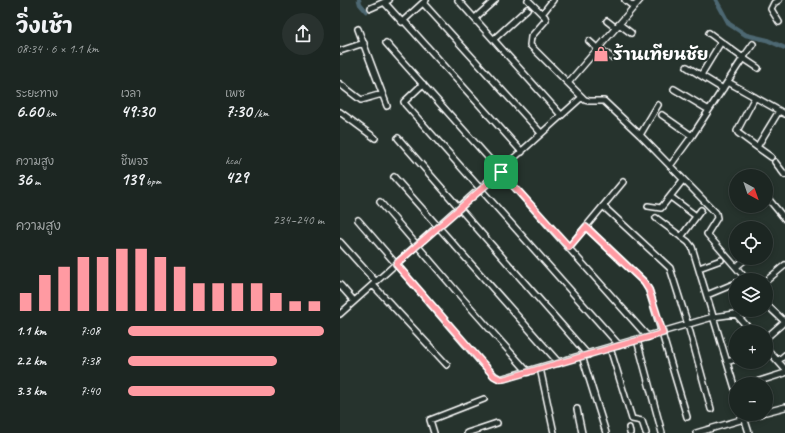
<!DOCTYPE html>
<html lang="th">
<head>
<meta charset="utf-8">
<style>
	body { margin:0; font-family:Caveat,"Playpen Sans Thai",sans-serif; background:#29322f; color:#f1f3f6; height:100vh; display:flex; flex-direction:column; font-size:15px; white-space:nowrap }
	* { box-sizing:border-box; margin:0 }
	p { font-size:13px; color:#a0a5a5 }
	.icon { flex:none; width:22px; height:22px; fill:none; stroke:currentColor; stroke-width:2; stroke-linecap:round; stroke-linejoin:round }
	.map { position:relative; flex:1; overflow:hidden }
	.sheet { display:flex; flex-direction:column; background:#1c2622; width:340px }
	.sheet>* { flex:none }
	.needle { width:26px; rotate:140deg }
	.buttons { position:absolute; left:389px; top:169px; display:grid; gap:8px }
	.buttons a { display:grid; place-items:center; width:44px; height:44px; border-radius:50%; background:#1c2622; box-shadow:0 2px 6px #0003,0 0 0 1px #3a4340; font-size:20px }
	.pin { position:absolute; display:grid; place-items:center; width:34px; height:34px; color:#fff; margin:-17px; border-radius:8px; box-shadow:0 2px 6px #0006 }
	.round { display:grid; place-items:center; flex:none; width:42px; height:42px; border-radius:21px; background:#29322f }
	.overview { display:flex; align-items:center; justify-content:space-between; height:68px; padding:0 16px }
	h1 { font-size:22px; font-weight:700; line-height:30px }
	.stats { display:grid; grid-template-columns:repeat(3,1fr); gap:6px; height:68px; padding:4px 16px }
	.stats div { display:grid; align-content:center }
	.stats b { font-size:17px; font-weight:700 }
	.stats small { font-size:11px; font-weight:400 }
	.stats p { font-size:11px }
	.chart { height:112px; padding:8px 16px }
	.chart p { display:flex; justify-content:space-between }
	.chart svg { width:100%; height:72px; margin-top:4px; stroke:#ff9aa2; stroke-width:6 }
	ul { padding:0 16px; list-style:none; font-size:13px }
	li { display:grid; grid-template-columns:64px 48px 1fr; align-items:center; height:30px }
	li i { height:10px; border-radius:5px; background:#ff9aa2 }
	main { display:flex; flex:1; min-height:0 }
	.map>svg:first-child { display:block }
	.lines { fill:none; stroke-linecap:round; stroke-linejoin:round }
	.canal { stroke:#4d6772; stroke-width:4.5 }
	.minor-casing { stroke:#fff; stroke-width:8 }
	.minor { stroke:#26332d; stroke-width:5 }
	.route-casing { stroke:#fff; stroke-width:8 }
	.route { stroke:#ff9aa2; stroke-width:5 }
	.labels { text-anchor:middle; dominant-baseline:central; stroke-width:4; stroke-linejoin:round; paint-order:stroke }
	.poi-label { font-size:17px; font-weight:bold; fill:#fff; stroke:#26332d; text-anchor:start }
</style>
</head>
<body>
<main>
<section class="sheet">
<div class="overview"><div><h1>วิ่งเช้า</h1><p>08:34 · 6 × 1.1 km</p></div><a class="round"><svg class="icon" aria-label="share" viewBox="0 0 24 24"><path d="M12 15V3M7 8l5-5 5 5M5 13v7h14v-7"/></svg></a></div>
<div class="stats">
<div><p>ระยะทาง</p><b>6.60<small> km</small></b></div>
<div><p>เวลา</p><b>49:30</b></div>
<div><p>เพซ</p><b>7:30<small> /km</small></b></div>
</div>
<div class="stats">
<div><p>ความสูง</p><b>36<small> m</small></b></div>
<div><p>ชีพจร</p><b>139<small> bpm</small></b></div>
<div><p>kcal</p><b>429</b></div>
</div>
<div class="chart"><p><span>ความสูง</span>234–240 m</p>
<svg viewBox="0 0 160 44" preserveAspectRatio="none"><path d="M5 44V33M15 44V22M25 44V17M35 44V11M45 44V11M55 44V6M65 44V6M75 44V11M85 44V17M95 44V27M105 44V27M115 44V27M125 44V27M135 44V33M145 44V38M155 44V38"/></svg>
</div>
<ul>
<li><b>1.1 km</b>7:08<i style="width:100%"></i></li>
<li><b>2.2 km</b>7:38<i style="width:76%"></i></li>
<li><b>3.3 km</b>7:40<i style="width:75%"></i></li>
</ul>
</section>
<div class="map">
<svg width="445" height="433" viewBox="0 0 445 433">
	<rect width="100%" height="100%" fill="#26332d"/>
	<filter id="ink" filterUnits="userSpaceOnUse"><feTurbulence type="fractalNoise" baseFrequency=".025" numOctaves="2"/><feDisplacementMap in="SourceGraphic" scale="8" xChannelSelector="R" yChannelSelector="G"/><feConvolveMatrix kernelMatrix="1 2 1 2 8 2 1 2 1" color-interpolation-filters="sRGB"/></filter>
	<g filter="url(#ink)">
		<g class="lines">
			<!-- canal -->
			<path class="canal" d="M 19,0 L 20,4 L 26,11
				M 376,0 L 389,24 L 406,35 L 427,40 L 445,48"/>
			<defs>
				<path id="minor" d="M 118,0 L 221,115
					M 188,0 L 205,17 L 206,20 L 191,37 L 190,45 L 245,100 L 249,101 L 264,101 L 300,135 L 376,213 L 377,218 L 367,234 L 407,280
					M 285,0 L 294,7
					M 439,0 L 434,3 L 431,9 L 439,22
					M 44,2 L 62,22 L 86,0
					M 83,3 L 201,133
					M 31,8 L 49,0
					M 202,14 L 213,0
					M 135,18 L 155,0
					M 64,21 L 182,152
					M 267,21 L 276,28
					M 279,24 L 291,33
					M 18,29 L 47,106
					M 154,39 L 187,9
					M 249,41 L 258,49
					M 46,43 L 308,337
					M 413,44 L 403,58 L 418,68
					M 259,48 L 271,57
					M 0,51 L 24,43
					M 347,67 L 383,89
					M 361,75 L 381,42
					M 388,82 L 445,114
					M 228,83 L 300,0
					M 0,84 L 21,100 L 42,94
					M 83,84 L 64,102 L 65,104 L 279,345
					M 334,89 L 369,110
					M 415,97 L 397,131 L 398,133 L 417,147 L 439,111
					M 0,112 L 35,138
					M 322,115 L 352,136
					M 300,135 L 318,105
					M 58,138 L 248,355
					M 417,147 L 431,157
					M 435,162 L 445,175
					M 330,166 L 352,136 L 403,58 L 369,33
					M 54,177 L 219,363
					M 426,196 L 445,219
					M 332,198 L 356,216
					M 40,202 L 123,299 L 188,372
					M 263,206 L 330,268 L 348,325 L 371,409
					M 308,206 L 321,208 L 343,180
					M 316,218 L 348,242 L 352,247 L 396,392
					M 18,220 L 139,360 L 155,376 L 160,379 L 373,317 L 402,313 L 408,310
					M 246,227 L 304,282 L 309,290 L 347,417
					M 341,237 L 361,210
					M 0,242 L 36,282
					M 229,247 L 283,182
					M 396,267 L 407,258
					M 359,268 L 381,260
					M 426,281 L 445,265
					M 0,285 L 14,301
					M 33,285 L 107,365
					M 367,295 L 396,283
					M 426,304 L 445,322
					M 0,314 L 242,97
					M 396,314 L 412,332
					M 426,338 L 442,324
					M 297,340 L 322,433
					M 270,348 L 292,419 L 302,421 L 306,433
					M 426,348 L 445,369
					M 242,356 L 266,433
					M 438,361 L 445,355
					M 387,362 L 396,359
					M 200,368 L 214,433
					M 410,384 L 445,373
					M 237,409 L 242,433
					M 426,412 L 445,407
					M 403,414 L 409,433
					M 289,428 L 290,433
					M 94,433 L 90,420 L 144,399
					M 127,433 L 157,423
					M 356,433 L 421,414"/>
			</defs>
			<!-- minor casing -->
			<use href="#minor" class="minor-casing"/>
			<!-- minor -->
			<use href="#minor" class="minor"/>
		</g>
	</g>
	<g class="lines" filter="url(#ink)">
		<defs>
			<path id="route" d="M 161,172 L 229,247 L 246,227 L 304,282 L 309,290 L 323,333 L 164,379 L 160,379 L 154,376 L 56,264 Z"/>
		</defs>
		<!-- route casing -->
		<use href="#route" class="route-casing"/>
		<!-- route -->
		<use href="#route" class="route"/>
	</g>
	<!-- icons -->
	<defs>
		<symbol id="shop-bare" viewBox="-9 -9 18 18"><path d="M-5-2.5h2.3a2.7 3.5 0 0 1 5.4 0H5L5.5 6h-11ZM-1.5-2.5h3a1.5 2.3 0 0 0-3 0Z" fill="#ff9aa2" stroke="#26332d" stroke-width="2.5" paint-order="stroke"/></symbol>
	</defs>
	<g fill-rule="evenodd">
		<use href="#shop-bare" x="250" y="43" width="22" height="22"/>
	</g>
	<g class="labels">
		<!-- poi labels -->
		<g class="poi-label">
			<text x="273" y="54">ร้านเทียนชัย</text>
		</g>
	</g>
</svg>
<div class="buttons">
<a><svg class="needle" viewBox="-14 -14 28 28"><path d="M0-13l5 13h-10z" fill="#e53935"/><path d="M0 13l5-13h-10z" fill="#a0a5a5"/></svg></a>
<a><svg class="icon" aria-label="locate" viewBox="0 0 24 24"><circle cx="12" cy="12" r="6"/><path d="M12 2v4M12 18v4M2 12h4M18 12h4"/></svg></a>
<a><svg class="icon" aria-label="layers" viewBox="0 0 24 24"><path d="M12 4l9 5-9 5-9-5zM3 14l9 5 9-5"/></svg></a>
<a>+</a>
<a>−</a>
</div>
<div class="pin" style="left:161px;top:172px;background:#1e9e55"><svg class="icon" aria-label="arrive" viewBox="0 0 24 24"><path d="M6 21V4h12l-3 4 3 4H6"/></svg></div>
</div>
</main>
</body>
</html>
